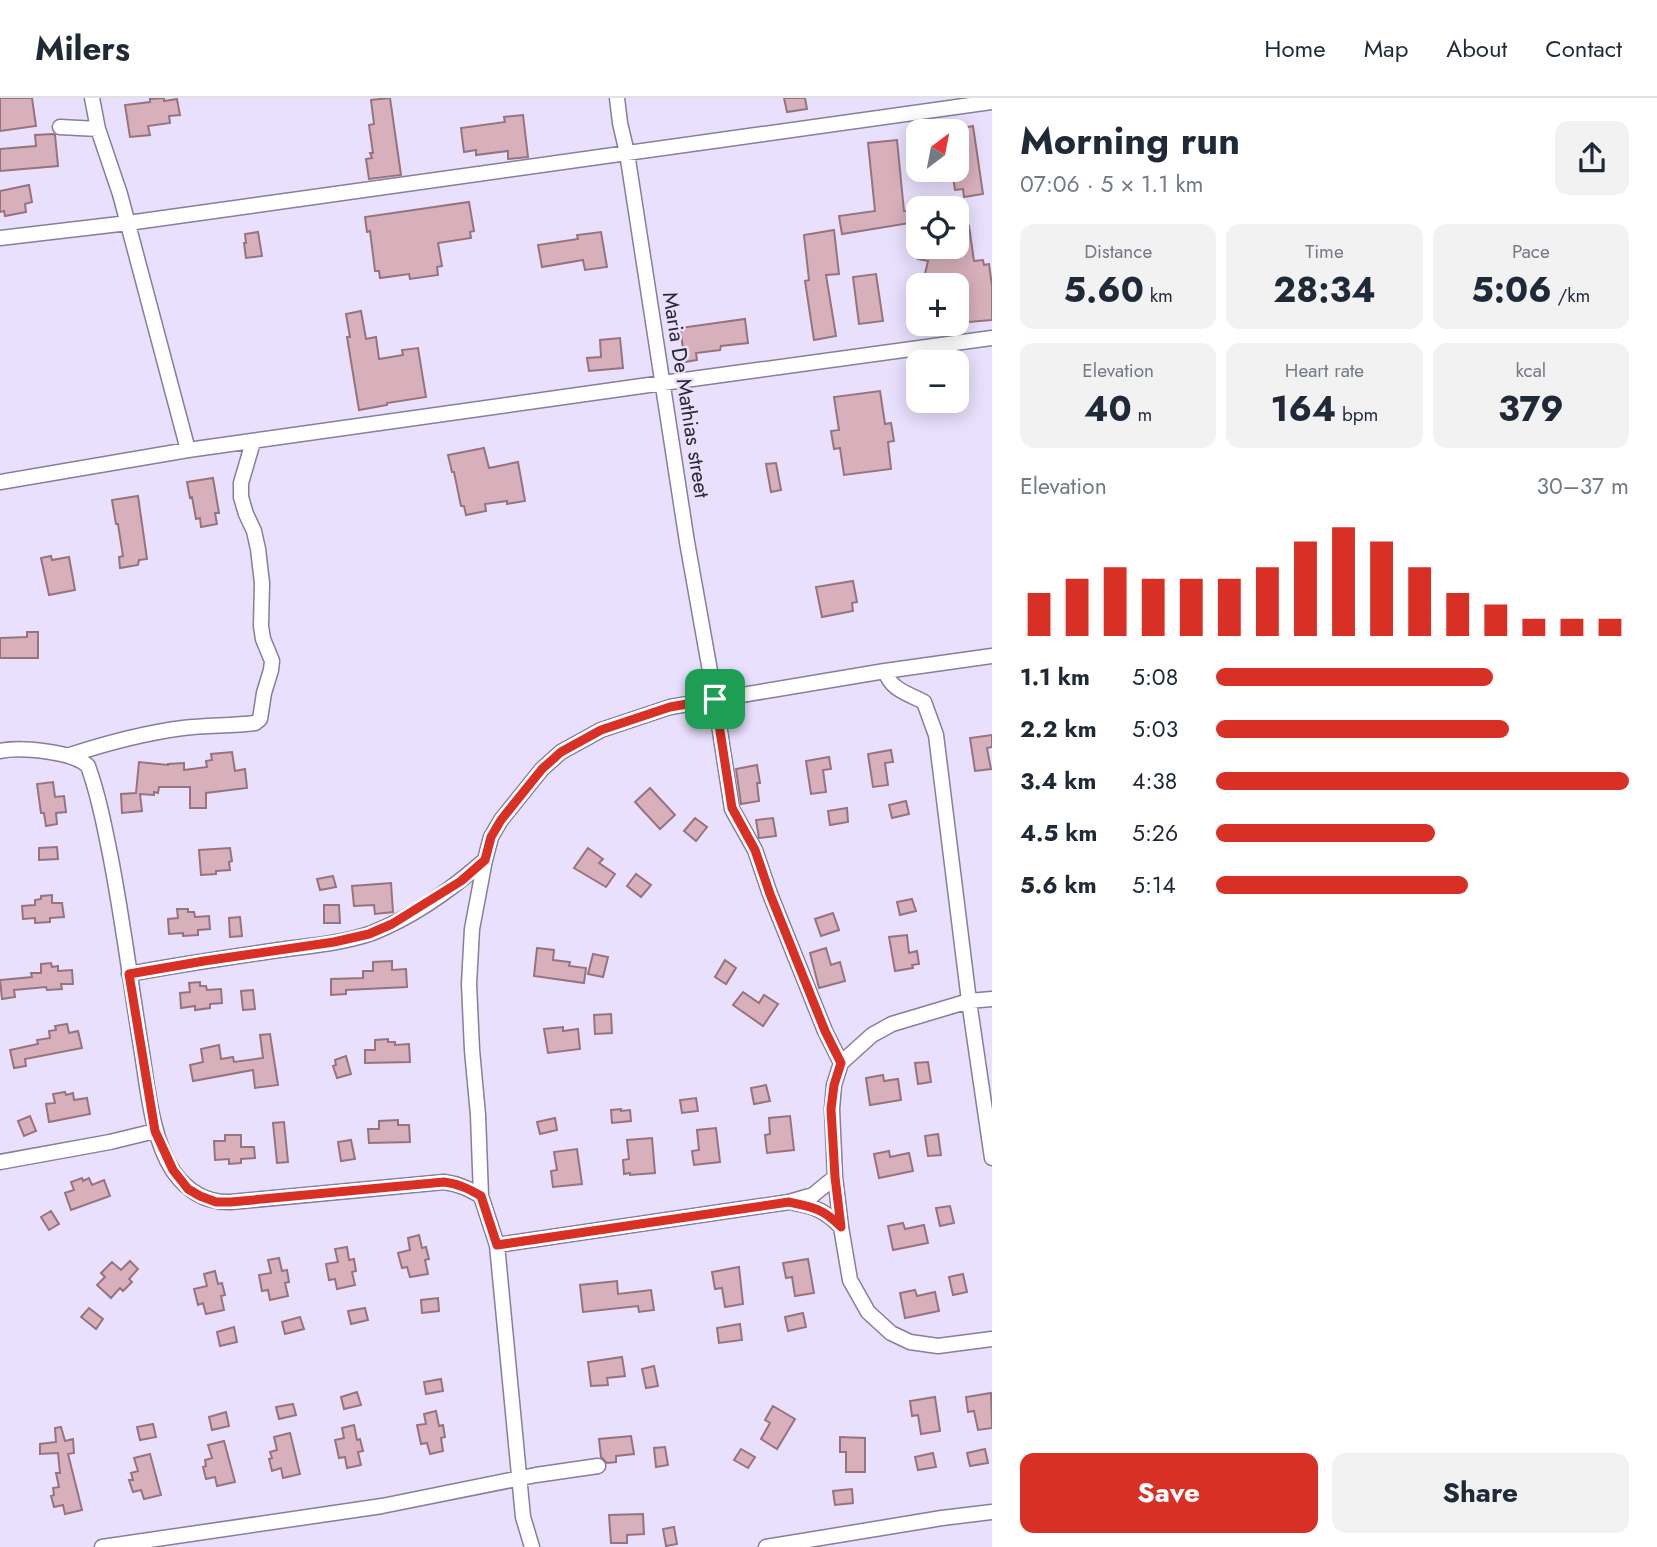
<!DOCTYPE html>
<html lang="en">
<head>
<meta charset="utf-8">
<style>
	body { margin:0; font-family:Jost,sans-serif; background:#f2f2f3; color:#1f2937; height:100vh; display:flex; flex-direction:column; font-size:26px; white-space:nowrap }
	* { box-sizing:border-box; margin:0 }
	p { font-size:23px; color:#747a83 }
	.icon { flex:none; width:38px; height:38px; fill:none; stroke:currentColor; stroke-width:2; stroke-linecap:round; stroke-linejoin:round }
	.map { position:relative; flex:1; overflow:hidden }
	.drawer { display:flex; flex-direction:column; background:#fff; width:665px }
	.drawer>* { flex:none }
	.needle { width:46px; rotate:32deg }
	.fabs { position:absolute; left:906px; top:21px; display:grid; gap:14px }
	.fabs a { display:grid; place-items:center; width:63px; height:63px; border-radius:14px; background:#fff; box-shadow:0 4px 18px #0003; font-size:35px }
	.pin { position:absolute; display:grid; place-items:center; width:60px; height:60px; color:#fff; margin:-30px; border-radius:14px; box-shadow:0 4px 10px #0006 }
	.round { display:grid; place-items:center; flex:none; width:74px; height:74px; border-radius:14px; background:#f2f2f3 }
	.head { display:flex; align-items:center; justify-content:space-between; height:119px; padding:0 28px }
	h1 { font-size:38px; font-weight:700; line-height:52px }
	.figures { display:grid; grid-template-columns:repeat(3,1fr); gap:10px; height:119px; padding:7px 28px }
	.figures div { display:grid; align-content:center; border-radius:14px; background:#f2f2f3; text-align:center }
	.figures b { font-size:35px; font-weight:700 }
	.figures small { font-size:19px; font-weight:400 }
	.figures p { font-size:19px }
	.chart { height:196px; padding:14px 28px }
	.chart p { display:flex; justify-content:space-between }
	.chart svg { width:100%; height:126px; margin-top:7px; stroke:#d93025; stroke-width:6 }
	.action { display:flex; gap:14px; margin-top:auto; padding:14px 28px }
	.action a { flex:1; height:80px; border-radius:14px; background:#d93025; color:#fff; font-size:28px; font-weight:700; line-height:80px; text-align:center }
	.action a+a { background:#f2f2f3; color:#1f2937 }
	ul { padding:0 28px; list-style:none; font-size:23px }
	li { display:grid; grid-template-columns:112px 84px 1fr; align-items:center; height:52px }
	li i { height:18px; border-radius:9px; background:#d93025 }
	header { display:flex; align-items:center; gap:42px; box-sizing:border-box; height:98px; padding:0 35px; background:#fff; border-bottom:2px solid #e0e1e3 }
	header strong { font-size:33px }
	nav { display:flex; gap:38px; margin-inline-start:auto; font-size:24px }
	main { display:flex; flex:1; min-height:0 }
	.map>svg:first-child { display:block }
	.building { fill:#d7b0bb; stroke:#97737d; stroke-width:2 }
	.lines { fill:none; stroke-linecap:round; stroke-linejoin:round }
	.minor-casing { stroke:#877d9d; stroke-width:17 }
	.minor { stroke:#fff; stroke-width:14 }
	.route-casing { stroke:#fff; stroke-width:14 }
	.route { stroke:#d93025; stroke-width:9 }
	.labels { text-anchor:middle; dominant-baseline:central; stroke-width:5; stroke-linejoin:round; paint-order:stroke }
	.street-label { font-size:21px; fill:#2b2734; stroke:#e8e0fc }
</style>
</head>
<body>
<header>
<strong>Milers</strong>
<nav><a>Home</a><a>Map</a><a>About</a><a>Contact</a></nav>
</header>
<main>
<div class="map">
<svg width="992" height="1449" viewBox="0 0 992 1449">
	<rect width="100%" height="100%" fill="#e8e0fc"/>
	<!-- building -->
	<path class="building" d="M 0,0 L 32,0 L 36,28 L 0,33 Z
		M 164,0 L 164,3 L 177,1 L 180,17 L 169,18 L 170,25 L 148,28 L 150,37 L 130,39 L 125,7 L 150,4 L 150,1 Z
		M 390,0 L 401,77 L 369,81 L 366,61 L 372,60 L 370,55 L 373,55 L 369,27 L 374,26 L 371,2 Z
		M 784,0 L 805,0 L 807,11 L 787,14 Z
		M 523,17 L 528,59 L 508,61 L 508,53 L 476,57 L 476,52 L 464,54 L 461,30 L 505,24 L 504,19 Z
		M 973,28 L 983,96 L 964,99 L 963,91 L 955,92 L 952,72 L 957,72 L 957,31 Z
		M 53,36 L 55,37 L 58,68 L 0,73 L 0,51 L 36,48 L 35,37 Z
		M 897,42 L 904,113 L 916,112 L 916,124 L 842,136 L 839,118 L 875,113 L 868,45 Z
		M 29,87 L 32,104 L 25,106 L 26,114 L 5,118 L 4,113 L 0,114 L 0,93 Z
		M 469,104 L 474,133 L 470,134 L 471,140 L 438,145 L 442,168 L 437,169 L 438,177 L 410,181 L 409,176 L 380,180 L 379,173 L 375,173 L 370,133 L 367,134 L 365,119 Z
		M 969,128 L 974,163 L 983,162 L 984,167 L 989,166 L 992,188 L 992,222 L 957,225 L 957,187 L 927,187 L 928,181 L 924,180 L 928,163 L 918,161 L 921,149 L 957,149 L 957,130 Z
		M 834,132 L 839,176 L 826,177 L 836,238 L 814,242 L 805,183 L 809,182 L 804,137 Z
		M 258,134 L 262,158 L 246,160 L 244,145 L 246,145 L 245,136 Z
		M 601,134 L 607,169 L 585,172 L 583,162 L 542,169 L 538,147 L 578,141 L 577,137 Z
		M 876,176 L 883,223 L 859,226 L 853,179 Z
		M 361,213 L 366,241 L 376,239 L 379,261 L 403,257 L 402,252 L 418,250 L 426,299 L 387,305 L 387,307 L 359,312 L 347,239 L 350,239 L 346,216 Z
		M 745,221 L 748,245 L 721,248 L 720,252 L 696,255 L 697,262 L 685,264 L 680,230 Z
		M 620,240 L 623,270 L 589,273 L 587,260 L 601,259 L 600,242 Z
		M 880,293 L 885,326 L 891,325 L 894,343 L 888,344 L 891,371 L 844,377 L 840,350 L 834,351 L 831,333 L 839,332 L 834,299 Z
		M 484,350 L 489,370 L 518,364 L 525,403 L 507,406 L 507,403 L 485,406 L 486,413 L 466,417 L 464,408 L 461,408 L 454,374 L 452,374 L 448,357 Z
		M 776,365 L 781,392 L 771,394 L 766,366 Z
		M 213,380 L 219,415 L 215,415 L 217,426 L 201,429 L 200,420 L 196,421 L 192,399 L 190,400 L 187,384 Z
		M 138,398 L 147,461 L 139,462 L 138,467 L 120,470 L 119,459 L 123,458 L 118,426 L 116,426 L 112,402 Z
		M 51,458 L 52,462 L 69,459 L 75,492 L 49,497 L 41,460 Z
		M 853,483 L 857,504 L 852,505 L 853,513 L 822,519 L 816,489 Z
		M 27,534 L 38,534 L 38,560 L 0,560 L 0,540 L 27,539 Z
		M 992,637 L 992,649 L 987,650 L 991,671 L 975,673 L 970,640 Z
		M 891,652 L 893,664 L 885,665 L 888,687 L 873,689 L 868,656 Z
		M 232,654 L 235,673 L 245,671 L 247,690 L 206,695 L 206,710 L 190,710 L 190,689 L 159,689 L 158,695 L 154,694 L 154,697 L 140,696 L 142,713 L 122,715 L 121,696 L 136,695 L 139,664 L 168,667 L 168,666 L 184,665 L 184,672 L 207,669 L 206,663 L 212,662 L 211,656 Z
		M 829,659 L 831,671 L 823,672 L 826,694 L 811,696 L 806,663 Z
		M 757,667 L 760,685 L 757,685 L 759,703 L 741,706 L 736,671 Z
		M 53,684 L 55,699 L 64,698 L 66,714 L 56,715 L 57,726 L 46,728 L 44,715 L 41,715 L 37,686 Z
		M 650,690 L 675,717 L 660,731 L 635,704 Z
		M 906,703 L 909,716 L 892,720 L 889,707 Z
		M 847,710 L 848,724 L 830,727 L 828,713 Z
		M 695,720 L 707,729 L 696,743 L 684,733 Z
		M 773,720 L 776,738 L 759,740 L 756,722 Z
		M 57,749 L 58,761 L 39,762 L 39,750 Z
		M 230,750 L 232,763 L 229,764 L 230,772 L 216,773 L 216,776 L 201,777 L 199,752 Z
		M 588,750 L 603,761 L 599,765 L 615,776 L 606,789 L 574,770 Z
		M 636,776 L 651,787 L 641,799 L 627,788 Z
		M 333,778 L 336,789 L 320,792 L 317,781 Z
		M 391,785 L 393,814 L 375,816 L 374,807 L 354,808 L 352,788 Z
		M 52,797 L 52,805 L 62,805 L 64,819 L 50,820 L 50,824 L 35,825 L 35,820 L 23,821 L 22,808 L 35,807 L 35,802 L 41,801 L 41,798 Z
		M 912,801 L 916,813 L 900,817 L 897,804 Z
		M 324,807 L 339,807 L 340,825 L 324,825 Z
		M 177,811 L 188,811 L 188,814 L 194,814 L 195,819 L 209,818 L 210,831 L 198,832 L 198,837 L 183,838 L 183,835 L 169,836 L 168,821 L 178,820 Z
		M 833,815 L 839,832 L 821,838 L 815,821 Z
		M 240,819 L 242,838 L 230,839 L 229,820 Z
		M 907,837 L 909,855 L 917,853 L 919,866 L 912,867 L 913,870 L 895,873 L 889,839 Z
		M 537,850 L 554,852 L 553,862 L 570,864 L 569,868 L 586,870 L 584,885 L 534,878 Z
		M 826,850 L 831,867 L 840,864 L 845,883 L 819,890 L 810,855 Z
		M 593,856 L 608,859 L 603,879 L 588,876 Z
		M 725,862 L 736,870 L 726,886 L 715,879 Z
		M 392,863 L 392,872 L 406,871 L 407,889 L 346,892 L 346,896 L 331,897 L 331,881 L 363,880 L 363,873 L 373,873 L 373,864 Z
		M 51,865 L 52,869 L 58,868 L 58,873 L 72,872 L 73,886 L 61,886 L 62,891 L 47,892 L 46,889 L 14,892 L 15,899 L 2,901 L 0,882 L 32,879 L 31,875 L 41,875 L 41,866 Z
		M 200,884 L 200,888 L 206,888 L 207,892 L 221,891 L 222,905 L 210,906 L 210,910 L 195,912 L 195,908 L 181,910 L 180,895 L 190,894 L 189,885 Z
		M 253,892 L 255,911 L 243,912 L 241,893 Z
		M 743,894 L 759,905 L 764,897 L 778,906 L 763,928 L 733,907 Z
		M 611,916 L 612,935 L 595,936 L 594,917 Z
		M 67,926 L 69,935 L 78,933 L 82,950 L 25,961 L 26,968 L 14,970 L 10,952 L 38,946 L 37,942 L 50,940 L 49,933 L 56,932 L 55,928 Z
		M 563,929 L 563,933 L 578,931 L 580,951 L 548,955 L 544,931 Z
		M 270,936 L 278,987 L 255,990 L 253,972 L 193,983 L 190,967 L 203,964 L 201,951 L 219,947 L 221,961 L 233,959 L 234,964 L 263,960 L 260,937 Z
		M 388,941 L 388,944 L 395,944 L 395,947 L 409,946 L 410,964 L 365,965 L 365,952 L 375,952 L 375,942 Z
		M 346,958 L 351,976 L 337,980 L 333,968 L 336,967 L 335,962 Z
		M 928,964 L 931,984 L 918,986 L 915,965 Z
		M 883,977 L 884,983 L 898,981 L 901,1002 L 870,1007 L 866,980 Z
		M 766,987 L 770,1003 L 754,1006 L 751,990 Z
		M 65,994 L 66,997 L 73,995 L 74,1002 L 87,1000 L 90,1016 L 49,1024 L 46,1006 L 55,1005 L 53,996 Z
		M 696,1000 L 698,1013 L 682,1015 L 680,1002 Z
		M 621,1011 L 621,1013 L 630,1012 L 631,1023 L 612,1025 L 611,1012 Z
		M 30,1018 L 36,1033 L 24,1038 L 18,1023 Z
		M 790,1018 L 794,1052 L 767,1055 L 765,1037 L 770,1036 L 769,1020 Z
		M 555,1020 L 557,1032 L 540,1036 L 537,1024 Z
		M 398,1022 L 398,1027 L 409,1027 L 410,1044 L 369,1045 L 368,1031 L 379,1031 L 379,1023 Z
		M 284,1024 L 288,1064 L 277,1065 L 273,1025 Z
		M 716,1030 L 720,1064 L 694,1067 L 692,1053 L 699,1052 L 697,1032 Z
		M 938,1036 L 941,1057 L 928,1058 L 925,1038 Z
		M 225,1037 L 241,1037 L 241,1049 L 254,1049 L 255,1060 L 241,1061 L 241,1065 L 229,1066 L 229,1061 L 215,1062 L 214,1043 L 225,1043 Z
		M 652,1040 L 655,1075 L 630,1077 L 630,1075 L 624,1076 L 623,1062 L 629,1061 L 627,1042 Z
		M 351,1042 L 355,1061 L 341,1063 L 338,1044 Z
		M 577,1051 L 582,1086 L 553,1089 L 551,1073 L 557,1072 L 554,1054 Z
		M 889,1053 L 890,1059 L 909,1055 L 913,1073 L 879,1080 L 874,1056 Z
		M 82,1080 L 83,1083 L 89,1080 L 92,1087 L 104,1082 L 110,1098 L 71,1112 L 65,1095 L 74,1092 L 71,1084 Z
		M 950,1108 L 954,1125 L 940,1128 L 936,1110 Z
		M 51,1113 L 59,1126 L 49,1132 L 41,1119 Z
		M 903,1125 L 905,1131 L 924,1127 L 928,1145 L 893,1152 L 888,1128 Z
		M 419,1137 L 422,1150 L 426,1149 L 429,1161 L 425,1162 L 428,1176 L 410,1179 L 407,1169 L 402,1170 L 398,1155 L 410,1152 L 408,1140 Z
		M 347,1149 L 349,1162 L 354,1161 L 356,1173 L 352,1174 L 355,1187 L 337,1191 L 335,1181 L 329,1182 L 326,1166 L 338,1164 L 335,1151 Z
		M 279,1160 L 282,1173 L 287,1172 L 289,1184 L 285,1185 L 288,1198 L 270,1202 L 268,1192 L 262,1193 L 259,1177 L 271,1175 L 268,1162 Z
		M 808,1161 L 814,1195 L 795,1198 L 792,1179 L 786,1180 L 783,1165 Z
		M 130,1163 L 138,1171 L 129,1181 L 132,1184 L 123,1193 L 120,1190 L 111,1200 L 97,1187 L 105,1179 L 101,1175 L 112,1164 L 121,1172 Z
		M 739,1169 L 743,1206 L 725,1209 L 722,1190 L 715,1191 L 712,1174 Z
		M 215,1173 L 218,1186 L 222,1185 L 225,1197 L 221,1198 L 224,1212 L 206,1216 L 203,1205 L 198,1207 L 194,1191 L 207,1188 L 204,1176 Z
		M 963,1176 L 967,1194 L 953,1197 L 949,1179 Z
		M 617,1183 L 618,1196 L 651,1192 L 654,1212 L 639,1214 L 638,1208 L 583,1214 L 580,1187 Z
		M 915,1192 L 917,1198 L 935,1194 L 939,1213 L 905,1220 L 900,1195 Z
		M 438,1200 L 439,1213 L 422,1215 L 421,1202 Z
		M 89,1210 L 103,1221 L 96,1231 L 81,1219 Z
		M 365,1210 L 368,1222 L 351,1226 L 348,1213 Z
		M 803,1215 L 806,1229 L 788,1233 L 785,1219 Z
		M 300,1219 L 304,1231 L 285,1236 L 282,1224 Z
		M 740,1226 L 742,1242 L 719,1245 L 717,1230 Z
		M 234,1229 L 237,1244 L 220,1248 L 217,1234 Z
		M 622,1259 L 625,1278 L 607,1280 L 608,1287 L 591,1288 L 588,1264 Z
		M 654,1268 L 658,1288 L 646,1290 L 642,1271 Z
		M 441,1281 L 443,1293 L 426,1296 L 424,1284 Z
		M 357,1294 L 361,1307 L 344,1311 L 341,1299 Z
		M 991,1295 L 992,1330 L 978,1332 L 974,1313 L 968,1314 L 966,1299 Z
		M 935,1299 L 940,1333 L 921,1336 L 918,1317 L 912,1318 L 910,1303 Z
		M 293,1306 L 296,1317 L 279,1321 L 276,1309 Z
		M 773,1308 L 795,1321 L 777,1351 L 761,1341 L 770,1325 L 765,1322 Z
		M 436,1313 L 439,1328 L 443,1327 L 445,1339 L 441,1340 L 443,1353 L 430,1356 L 427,1345 L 421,1346 L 417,1327 L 426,1326 L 424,1316 Z
		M 226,1314 L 229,1328 L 212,1332 L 209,1319 Z
		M 153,1326 L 156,1339 L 140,1342 L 137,1329 Z
		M 354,1327 L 357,1342 L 360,1341 L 363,1353 L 358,1354 L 361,1367 L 347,1370 L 345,1359 L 339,1360 L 335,1342 L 344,1340 L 342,1330 Z
		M 61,1329 L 65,1343 L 73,1341 L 74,1355 L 68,1356 L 82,1412 L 65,1416 L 63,1407 L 54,1409 L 51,1398 L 54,1397 L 53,1390 L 59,1389 L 56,1375 L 60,1375 L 58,1355 L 40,1356 L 40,1346 L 56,1344 L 55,1330 Z
		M 290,1335 L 300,1376 L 283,1380 L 281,1370 L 272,1373 L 269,1361 L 272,1360 L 270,1354 L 277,1352 L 274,1339 Z
		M 631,1338 L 634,1356 L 616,1358 L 616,1364 L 607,1365 L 601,1359 L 599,1341 Z
		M 840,1339 L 865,1340 L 865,1374 L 846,1374 L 846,1354 L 840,1354 Z
		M 224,1343 L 235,1384 L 217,1388 L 215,1379 L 206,1381 L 203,1369 L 206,1368 L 205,1362 L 212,1360 L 208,1347 Z
		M 665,1349 L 668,1367 L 656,1369 L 654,1350 Z
		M 741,1351 L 755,1359 L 748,1370 L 734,1362 Z
		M 985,1351 L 988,1365 L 970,1368 L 967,1355 Z
		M 933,1355 L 936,1369 L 918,1372 L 915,1359 Z
		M 150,1356 L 161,1397 L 144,1401 L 141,1392 L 133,1394 L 129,1382 L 133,1382 L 131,1375 L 138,1373 L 134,1360 Z
		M 852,1391 L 853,1405 L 835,1407 L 833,1393 Z
		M 643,1416 L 644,1436 L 627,1437 L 627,1445 L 611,1445 L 609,1417 Z
		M 674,1429 L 677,1446 L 666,1448 L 663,1431 Z"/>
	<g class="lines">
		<defs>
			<path id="minor" d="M 92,0 L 98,31 L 120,96 L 188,352
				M 617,0 L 620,25 L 627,55 L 687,444 L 715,601 L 732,711 L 755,752 L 770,796 L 825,933 L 841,965
				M 60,29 L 98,31
				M 0,140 L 128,125 L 992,4
				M 0,384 L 188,352 L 663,285 L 992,240
				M 885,573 C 891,592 907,595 924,604 L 936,637 L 969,903 L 992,1060
				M 0,653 C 20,649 73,653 88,668 C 98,696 104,726 110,756 C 123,822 131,889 142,955 C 148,993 152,1040 173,1073 C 187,1093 206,1105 231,1104 L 444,1084 C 459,1086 469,1091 481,1098
				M 70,657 C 107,645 144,635 183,630 C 207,627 231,628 255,625 L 260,621 L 264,595 L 271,572 L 272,563 L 263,541 L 261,528 L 262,485 L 258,451 L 254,433 L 246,416 L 241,399 L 241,385 L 253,344
				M 129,876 C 176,867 224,860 272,853 C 305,848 341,846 372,835 C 413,819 452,791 485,762
				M 992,901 L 969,903 L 892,926 L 872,937 L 841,965 L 834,987 L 832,1011 L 835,1079 L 841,1129 L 850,1182 L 868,1214 L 891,1235 L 910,1244 L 938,1248 L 992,1241
				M 0,1064 L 110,1044 L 155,1033
				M 794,1105 C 816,1109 825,1113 841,1129
				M 497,1147 L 789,1104 L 813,1097 L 835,1079
				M 102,1449 L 382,1408 L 536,1377 L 598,1368
				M 532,1449 L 523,1419 L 497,1147 L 481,1098 L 478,1017 L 472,952 L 469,886 L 472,831 L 485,762 L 491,739 L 501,722 L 542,671 L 561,654 L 601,632 L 670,609 L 885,573 L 992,558
				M 766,1449 L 942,1420 L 992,1414"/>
		</defs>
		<!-- minor casing -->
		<use href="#minor" class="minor-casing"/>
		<!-- minor -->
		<use href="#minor" class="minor"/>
	</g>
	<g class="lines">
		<defs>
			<path id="route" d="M 715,601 L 732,710 L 755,752 L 770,796 L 825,933 L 841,965 L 834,987 L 831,1011 L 835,1079 L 841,1129 C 824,1111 813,1109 789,1104 L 497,1147 L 481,1098 C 469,1091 459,1086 444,1084 L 231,1104 L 216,1104 L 200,1098 L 188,1091 L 173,1072 L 155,1033 L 129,876 L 204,863 L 334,844 L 369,836 L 392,826 L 461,783 L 485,762 L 491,739 L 501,722 L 542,671 L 561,654 L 601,632 L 670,609 Z"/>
		</defs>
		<!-- route casing -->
		<use href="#route" class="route-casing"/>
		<!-- route -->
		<use href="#route" class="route"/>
	</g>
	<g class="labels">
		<!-- street labels -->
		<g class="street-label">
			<text transform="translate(686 297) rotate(81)">Maria De Mathias street</text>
		</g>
	</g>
</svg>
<div class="fabs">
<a><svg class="needle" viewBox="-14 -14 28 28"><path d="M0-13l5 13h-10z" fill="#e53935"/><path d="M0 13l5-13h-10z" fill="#747a83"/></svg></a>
<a><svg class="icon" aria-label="locate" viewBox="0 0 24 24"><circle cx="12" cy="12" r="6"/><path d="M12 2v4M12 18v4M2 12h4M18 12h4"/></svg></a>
<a>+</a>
<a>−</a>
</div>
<div class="pin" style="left:715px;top:601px;background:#1e9e55"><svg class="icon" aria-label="arrive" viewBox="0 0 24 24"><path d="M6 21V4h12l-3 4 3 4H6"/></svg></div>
</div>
<section class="drawer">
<div class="head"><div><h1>Morning run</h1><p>07:06 · 5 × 1.1 km</p></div><a class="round"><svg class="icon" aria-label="share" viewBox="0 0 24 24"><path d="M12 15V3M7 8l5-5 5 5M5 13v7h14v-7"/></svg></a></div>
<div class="figures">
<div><p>Distance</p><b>5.60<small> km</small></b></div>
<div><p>Time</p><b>28:34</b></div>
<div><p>Pace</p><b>5:06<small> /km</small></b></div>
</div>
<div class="figures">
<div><p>Elevation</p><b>40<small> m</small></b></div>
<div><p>Heart rate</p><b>164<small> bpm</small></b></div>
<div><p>kcal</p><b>379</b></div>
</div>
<div class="chart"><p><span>Elevation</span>30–37 m</p>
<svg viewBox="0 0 160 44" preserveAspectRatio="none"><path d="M5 44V29M15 44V24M25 44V20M35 44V24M45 44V24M55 44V24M65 44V20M75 44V11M85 44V6M95 44V11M105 44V20M115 44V29M125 44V33M135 44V38M145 44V38M155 44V38"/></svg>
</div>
<ul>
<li><b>1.1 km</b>5:08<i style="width:67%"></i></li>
<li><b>2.2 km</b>5:03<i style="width:71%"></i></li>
<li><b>3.4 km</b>4:38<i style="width:100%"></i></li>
<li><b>4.5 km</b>5:26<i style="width:53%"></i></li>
<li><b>5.6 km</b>5:14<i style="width:61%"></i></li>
</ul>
<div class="action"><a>Save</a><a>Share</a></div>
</section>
</main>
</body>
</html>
